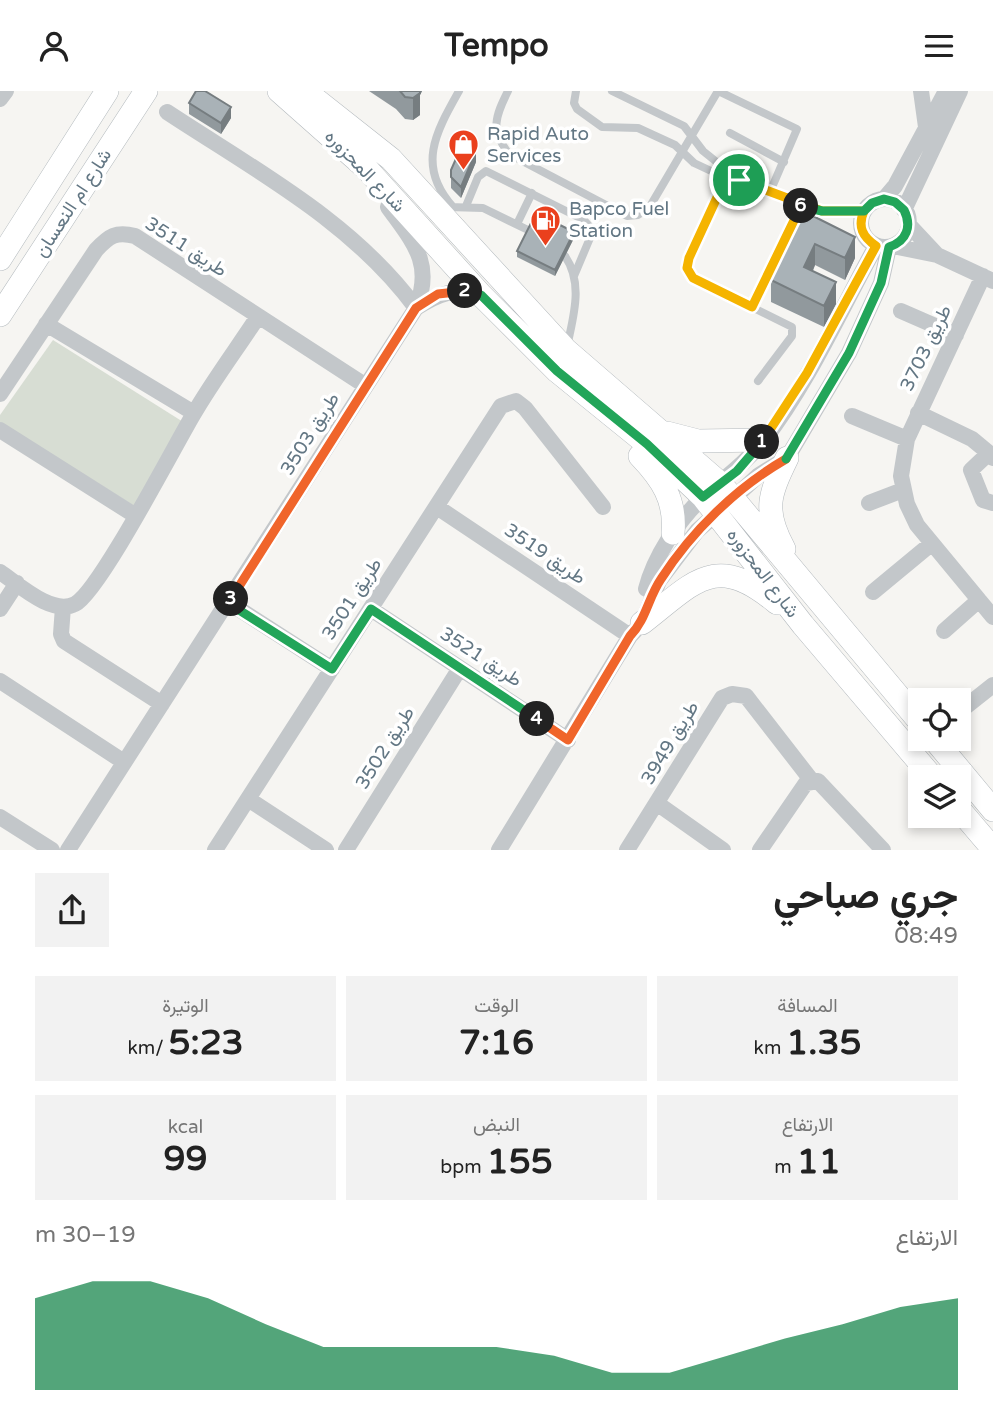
<!DOCTYPE html>
<html lang="ar">
<head>
<meta charset="utf-8">
<style>
	body { margin:0; font-family:"Varela Round",Vazirmatn,sans-serif; background:#f2f2f2; color:#222; direction:rtl; height:100vh; display:flex; flex-direction:column; font-size:26px; white-space:nowrap }
	* { box-sizing:border-box; margin:0 }
	p { font-size:23px; color:#767676 }
	.icon { flex:none; width:38px; height:38px; fill:none; stroke:currentColor; stroke-width:2; stroke-linecap:round; stroke-linejoin:round }
	.map { position:relative; height:759px; overflow:hidden; direction:ltr }
	.side { display:flex; flex-direction:column; background:#fff; flex:1 }
	.side>* { flex:none }
	.fabs { position:absolute; left:908px; top:597px; display:grid; gap:14px }
	.fabs a { display:grid; place-items:center; width:63px; height:63px; border-radius:0px; background:#fff; box-shadow:0 4px 10px #0003; font-size:35px }
	.pin { position:absolute; display:grid; place-items:center; width:60px; height:60px; color:#fff; margin:-30px; border:4px solid #fff; border-radius:50%; box-shadow:0 2px 7px #0007 }
	.km { position:absolute; width:35px; height:35px; margin:-18px; border-radius:50%; background:#222; color:#fff; font-size:19px; line-height:35px; text-align:center }
	.round { display:grid; place-items:center; flex:none; width:74px; height:74px; border-radius:0px; background:#f2f2f2 }
	.summary { display:flex; align-items:center; justify-content:space-between; height:119px; padding:0 35px }
	h1 { font-size:38px; font-weight:700; line-height:52px }
	.stats { display:grid; grid-template-columns:repeat(3,1fr); gap:10px; height:119px; padding:7px 35px }
	.stats div { display:grid; align-content:center; border-radius:0px; background:#f2f2f2; text-align:center }
	.stats b { font-size:35px; font-weight:700 }
	.stats small { font-size:19px; font-weight:400 }
	.stats p { font-size:19px }
	.chart { height:196px; padding:14px 35px }
	.chart p { display:flex; justify-content:space-between }
	.chart svg { width:100%; height:126px; margin-top:7px; fill:#0b8043; opacity:.7 }
	header { display:flex; justify-content:space-between; align-items:center; height:91px; padding:0 35px; background:#fff; font-size:32px; font-weight:700 }
	.map>svg:first-child { display:block }
	.green { fill:#d7ddd3 }
	.lines { fill:none; stroke-linecap:round; stroke-linejoin:round }
	.secondary-casing { stroke:#b3b9bd; stroke-width:24 }
	.lane { stroke:#c3c7ca; stroke-width:8 }
	.street { stroke:#c3c7ca; stroke-width:16 }
	.secondary { stroke:#fff; stroke-width:23 }
	.wall { fill:#91999d }
	.shaded-wall { fill:#767d80 }
	.building { fill:#a9b2b7; stroke:#767d80; stroke-width:2 }
	.split-1-casing { stroke:#fff; stroke-width:14 }
	.split-2-casing { stroke:#fff; stroke-width:14 }
	.split-3-casing { stroke:#fff; stroke-width:14 }
	.split-4-casing { stroke:#fff; stroke-width:14 }
	.split-5-casing { stroke:#fff; stroke-width:14 }
	.split-6-casing { stroke:#fff; stroke-width:14 }
	.split-7-casing { stroke:#fff; stroke-width:14 }
	.split-1 { stroke:#f5b400; stroke-width:9 }
	.split-2 { stroke:#22a559; stroke-width:9 }
	.split-3 { stroke:#f0652b; stroke-width:9 }
	.split-4 { stroke:#22a559; stroke-width:9 }
	.split-5 { stroke:#f0652b; stroke-width:9 }
	.split-6 { stroke:#22a559; stroke-width:9 }
	.split-7 { stroke:#f5b400; stroke-width:9 }
	.labels { text-anchor:middle; dominant-baseline:central; stroke-width:7; stroke-linejoin:round; paint-order:stroke }
	.poi-label { font-size:19px; fill:#637784; stroke:#fff; text-anchor:start }
	.street-label { font-size:19px; fill:#637784; stroke:#fff }
</style>
</head>
<body>
<header><svg class="icon" aria-label="menu" viewBox="0 0 24 24"><path d="M4 6h16M4 12h16M4 18h16"/></svg>Tempo<svg class="icon" aria-label="person" viewBox="0 0 24 24"><circle cx="12" cy="8" r="4"/><path d="M4 21q1-7 8-7t8 7"/></svg></header>
<div class="map">
<svg width="993" height="759" viewBox="0 0 993 759">
	<rect width="100%" height="100%" fill="#f6f5f2"/>
	<!-- green -->
	<path class="green" d="M 53,249 L 188,334 L 136,416 L 0,331 L 0,324 Z"/>
	<g class="lines">
		<defs>
			<path id="secondary" d="M 279,0 L 367,78 L 481,204 L 557,280 L 647,353 L 703,406 L 803,534 L 932,686
				M 305,0 L 391,68 L 566,259 L 721,393 L 920,631
				M 0,168 L 107,0
				M 0,224 L 146,0
				M 667,342 L 698,350 L 764,349
				M 640,365 C 662,388 676,409 673,442
				M 784,458 C 763,419 769,404 787,367
				M 642,532 C 695,491 715,460 777,512
				M 934,648 L 993,719
				M 959,718 L 993,758"/>
		</defs>
		<!-- secondary casing -->
		<use href="#secondary" class="secondary-casing"/>
		<!-- lane -->
		<path class="lane" d="M 508,0 C 495,26 490,39 509,63 L 627,125 L 638,124 L 649,117 L 718,0
			M 576,0 L 574,12 L 577,18 L 602,36 L 638,37 L 675,54 L 694,72 L 726,87 L 739,89 L 703,60 L 684,35 L 612,0
			M 718,0 L 797,38 L 770,101
			M 730,42 L 784,71
			M 726,87 L 689,167 L 687,177 L 693,187 L 792,236 L 792,245 L 758,290
			M 739,89 L 822,120 L 864,120
			M 466,115 L 478,86 L 486,80 L 584,129 L 590,136 L 590,147 L 574,185
			M 448,116 L 483,117 L 530,140
			M 453,116 C 416,75 436,41 459,0
			M 517,133 L 532,102
			M 565,165 C 584,193 573,226 567,256
			M 752,216 L 801,113"/>
		<!-- street -->
		<path class="street" d="M 921,0 L 926,36
			M 0,8 L 6,0
			M 167,21 C 255,79 353,131 416,217
			M 884,108 L 895,95 L 946,0
			M861 132a24 24 0 1 1 48 0a24 24 0 1 1-48 0Z
			M 904,119 L 960,0
			M 909,134 L 937,164
			M 893,155 L 937,164 L 993,190
			M 983,185 L 907,348 L 901,385 L 907,413 L 917,434 L 993,526
			M 416,217 C 440,202 453,197 481,204
			M 901,220 L 956,244
			M 46,233 L 194,322
			M 0,303 L 96,159 C 109,145 116,140 135,145 L 366,295
			M 918,322 L 972,348 L 989,362
			M 852,325 L 907,348
			M 0,339 L 136,425
			M 993,367 L 989,362 L 971,379 L 983,409 L 993,412
			M 869,412 L 903,399
			M 437,416 L 630,545
			M 0,481 C 18,493 52,525 75,513 C 99,501 174,356 193,324 C 212,291 236,259 257,227
			M 646,498 C 654,466 678,430 701,408 C 723,388 745,373 764,349 C 809,291 840,220 876,155
			M 873,501 L 931,453
			M 228,511 L 332,578
			M 63,516 L 61,543 L 64,550 L 162,613
			M 0,518 L 17,492
			M 371,518 L 568,649
			M 944,540 L 979,509
			M 0,590 L 124,671
			M 959,621 L 993,594
			M 248,708 L 326,759
			M 658,713 L 723,759
			M 0,726 L 52,759
			M 68,759 L 416,217 C 434,172 413,151 388,116
			M 215,759 L 501,315 L 516,310 L 525,317 L 603,416
			M 346,759 L 460,577
			M 499,759 L 630,545 L 642,532 L 659,490 L 697,440 L 759,384 L 787,367 L 849,262 L 881,192 L 889,156
			M 627,759 L 722,607 L 732,603 L 746,605 L 812,690
			M 760,759 L 806,692 L 818,690 L 883,759"/>
		<!-- secondary -->
		<use href="#secondary" class="secondary"/>
	</g>
	<!-- wall -->
	<path class="wall" d="M 369,0 L 422,0 L 420,4 L 420,24 L 413,29 L 405,28 L 396,18 Z
		M 189,12 L 231,27 L 221,43 L 189,23 Z
		M 476,71 L 461,107 L 451,97 L 451,79 Z
		M 803,120 L 855,167 L 845,189 L 815,174 L 813,180 L 836,213 L 824,236 L 771,211 L 771,189 Z
		M 574,147 L 555,185 L 517,166 L 517,160 Z"/>
	<!-- shaded-wall -->
	<path class="shaded-wall" d="M 417,0 L 422,0 L 420,4 L 420,24 L 413,29 L 413,7 Z
		M 231,16 L 231,27 L 221,43 L 221,32 Z
		M 476,60 L 476,71 L 461,107 L 461,96 Z
		M 574,141 L 574,147 L 555,185 L 555,179 Z
		M 855,146 L 855,167 L 845,189 L 845,167 Z
		M 815,153 L 815,174 L 804,198 L 804,176 Z
		M 836,191 L 836,213 L 824,236 L 824,215 Z"/>
	<!-- building -->
	<path class="building" d="M 196,0 L 205,0 L 231,16 L 221,32 L 189,12 Z
		M 400,0 L 420,0 L 420,2 L 413,7 L 405,6 Z
		M 462,54 L 476,60 L 461,96 L 451,86 L 451,79 Z
		M 803,120 L 855,146 L 845,167 L 815,153 L 804,176 L 836,191 L 824,215 L 771,189 Z
		M 536,122 L 574,141 L 555,179 L 517,160 Z"/>
	<g class="lines">
		<defs>
			<path id="split-1" d="M 739,89 L 822,120 L 864,120 C 857,136 863,146 876,155 L 807,282 L 762,351"/>
			<path id="split-2" d="M 465,200 L 481,204 L 557,280 L 647,353 L 703,406 L 737,380 L 762,351"/>
			<path id="split-3" d="M 231,508 L 416,217 L 438,203 L 465,200"/>
			<path id="split-4" d="M 231,508 L 228,512 L 332,578 L 371,518 L 537,628"/>
			<path id="split-5" d="M 537,628 L 568,649 L 630,545 C 646,529 648,507 661,488 C 692,440 736,397 786,368"/>
			<path id="split-6" d="M 786,368 L 849,262 L 881,192 L 889,156 C 907,150 912,135 904,119 L 895,111 L 884,108 L 872,112 L 864,120 L 822,120 L 801,115"/>
			<path id="split-7" d="M 739,89 L 726,87 L 689,167 L 687,177 L 693,187 L 752,216 L 801,115"/>
		</defs>
		<!-- split-1 casing -->
		<use href="#split-1" class="split-1-casing"/>
		<!-- split-2 casing -->
		<use href="#split-2" class="split-2-casing"/>
		<!-- split-3 casing -->
		<use href="#split-3" class="split-3-casing"/>
		<!-- split-4 casing -->
		<use href="#split-4" class="split-4-casing"/>
		<!-- split-5 casing -->
		<use href="#split-5" class="split-5-casing"/>
		<!-- split-6 casing -->
		<use href="#split-6" class="split-6-casing"/>
		<!-- split-7 casing -->
		<use href="#split-7" class="split-7-casing"/>
		<!-- split-1 -->
		<use href="#split-1" class="split-1"/>
		<!-- split-2 -->
		<use href="#split-2" class="split-2"/>
		<!-- split-3 -->
		<use href="#split-3" class="split-3"/>
		<!-- split-4 -->
		<use href="#split-4" class="split-4"/>
		<!-- split-5 -->
		<use href="#split-5" class="split-5"/>
		<!-- split-6 -->
		<use href="#split-6" class="split-6"/>
		<!-- split-7 -->
		<use href="#split-7" class="split-7"/>
	</g>
	<!-- icons -->
	<defs>
		<symbol id="shop-pin" viewBox="-11 -11 22 30"><path d="M0 17L-7.5 6A9.5 9.5 0 1 1 7.5 6Z" fill="#ea401d" stroke="#fff"/><path d="M-5-2.5h2.3a2.7 3.5 0 0 1 5.4 0H5L5.5 6h-11ZM-1.5-2.5h3a1.5 2.3 0 0 0-3 0Z" fill="#fff"/></symbol>
		<symbol id="fuel-pin" viewBox="-11 -11 22 30"><path d="M0 17L-7.5 6A9.5 9.5 0 1 1 7.5 6Z" fill="#ea401d" stroke="#fff"/><path d="M-5.5-6h7V0h2V4h1.3V-2.5L3-4.5l.8-.8L6-3V5H2.5V1h-1V6h-7ZM-4.2-4.7v3.2H.2V-4.7Z" fill="#fff"/></symbol>
	</defs>
	<g fill-rule="evenodd">
		<use href="#shop-pin" x="446" y="36" width="35" height="47"/>
		<use href="#fuel-pin" x="528" y="112" width="35" height="47"/>
	</g>
	<g class="labels">
		<!-- poi labels -->
		<g class="poi-label">
			<text x="487" y="43">Rapid Auto<tspan x="487" dy="22">Services</tspan></text>
			<text x="569" y="118">Bapco Fuel<tspan x="569" dy="22">Station</tspan></text>
		</g>
		<!-- street labels -->
		<g class="street-label">
			<text transform="translate(365 80) rotate(46)">شارع المحزوره</text>
			<text transform="translate(73 112) rotate(-57)">شارع ام النعسان</text>
			<text transform="translate(186 156) rotate(33)">طريق 3511</text>
			<text transform="translate(926 257) rotate(-64)">طريق 3703</text>
			<text transform="translate(310 343) rotate(-58)">طريق 3503</text>
			<text transform="translate(545 463) rotate(34)">طريق 3519</text>
			<text transform="translate(763 482) rotate(53)">شارع المحزوره</text>
			<text transform="translate(352 508) rotate(-57)">طريق 3501</text>
			<text transform="translate(481 566) rotate(33)">طريق 3521</text>
			<text transform="translate(670 652) rotate(-59)">طريق 3949</text>
			<text transform="translate(385 657) rotate(-58)">طريق 3502</text>
		</g>
	</g>
</svg>
<div class="fabs">
<a><svg class="icon" aria-label="locate" viewBox="0 0 24 24"><circle cx="12" cy="12" r="6"/><path d="M12 2v4M12 18v4M2 12h4M18 12h4"/></svg></a>
<a><svg class="icon" aria-label="layers" viewBox="0 0 24 24"><path d="M12 4l9 5-9 5-9-5zM3 14l9 5 9-5"/></svg></a>
</div>
<div class="pin" style="left:739px;top:89px;background:#1e9e55"><svg class="icon" aria-label="arrive" viewBox="0 0 24 24"><path d="M6 21V4h12l-3 4 3 4H6"/></svg></div>
<b class="km" style="left:762px;top:351px">1</b>
<b class="km" style="left:465px;top:200px">2</b>
<b class="km" style="left:231px;top:508px">3</b>
<b class="km" style="left:537px;top:628px">4</b>
<b class="km" style="left:801px;top:115px">6</b>
</div>
<section class="side">
<div class="summary"><div><h1>جري صباحي</h1><p>08:49</p></div><a class="round"><svg class="icon" aria-label="share" viewBox="0 0 24 24"><path d="M12 15V3M7 8l5-5 5 5M5 13v7h14v-7"/></svg></a></div>
<div class="stats">
<div><p>المسافة</p><b>1.35<small> km</small></b></div>
<div><p>الوقت</p><b>7:16</b></div>
<div><p>الوتيرة</p><b>5:23<small> /km</small></b></div>
</div>
<div class="stats">
<div><p>الارتفاع</p><b>11<small> m</small></b></div>
<div><p>النبض</p><b>155<small> bpm</small></b></div>
<div><p>kcal</p><b>99</b></div>
</div>
<div class="chart"><p><span>الارتفاع</span>19–30 m</p>
<svg viewBox="0 0 160 44" preserveAspectRatio="none"><path d="M0 44V12L10 6L20 6L30 12L40 21L50 29L60 29L70 29L80 29L90 32L100 38L110 38L120 32L130 26L140 21L150 15L160 12V44z"/></svg>
</div>
</section>
</body>
</html>
